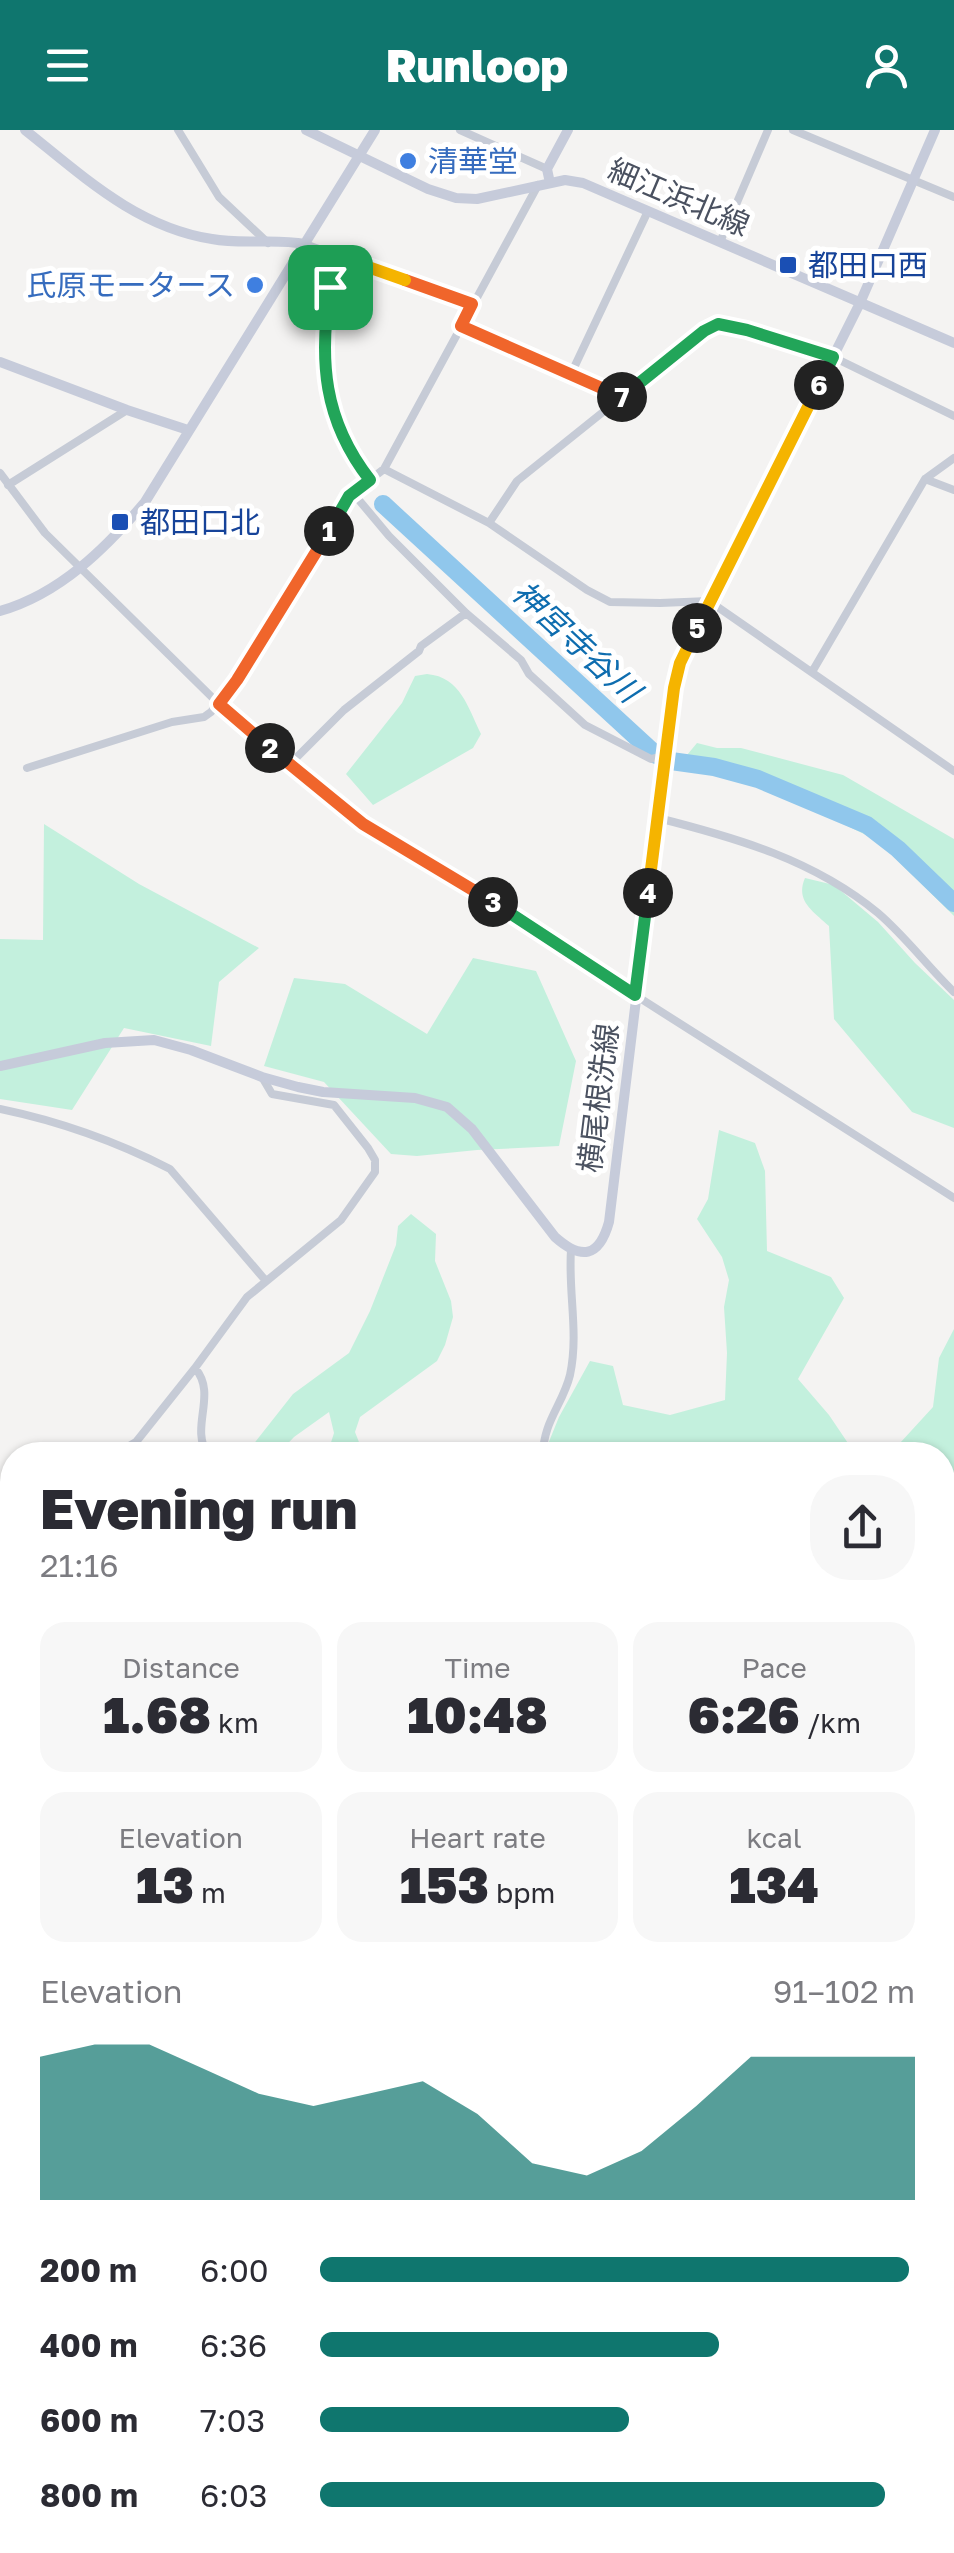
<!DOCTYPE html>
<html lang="en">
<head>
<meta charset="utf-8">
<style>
	body { margin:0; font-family:"Golos Text","Noto Sans JP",sans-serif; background:#f7f7f7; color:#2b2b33; height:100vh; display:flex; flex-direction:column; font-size:38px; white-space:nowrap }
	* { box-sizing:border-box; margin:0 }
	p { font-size:32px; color:#7c7c81 }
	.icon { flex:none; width:55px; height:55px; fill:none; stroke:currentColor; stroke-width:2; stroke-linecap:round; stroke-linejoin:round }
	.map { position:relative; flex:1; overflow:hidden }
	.panel { position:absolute; left:0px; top:1312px; width:955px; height:1112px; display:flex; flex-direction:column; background:#fff; border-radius:40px 40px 0 0; box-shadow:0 2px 8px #0004 }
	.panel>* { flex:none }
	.pin { position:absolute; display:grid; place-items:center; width:85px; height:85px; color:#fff; margin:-42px; border-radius:20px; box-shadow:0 5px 15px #0006 }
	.km { position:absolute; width:50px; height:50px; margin:-25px; border-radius:50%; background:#222; color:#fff; font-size:28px; line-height:50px; text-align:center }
	.round { display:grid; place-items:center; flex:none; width:105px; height:105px; border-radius:40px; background:#f7f7f7 }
	.summary { display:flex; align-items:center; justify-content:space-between; height:170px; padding:0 40px }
	h1 { font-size:55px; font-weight:800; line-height:75px }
	.figures { display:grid; grid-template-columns:repeat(3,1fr); gap:15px; height:170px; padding:10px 40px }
	.figures div { display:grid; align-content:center; border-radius:25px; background:#f7f7f7; text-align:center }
	.figures b { font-size:50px; font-weight:800 }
	.figures small { font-size:28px; font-weight:400 }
	.figures p { font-size:28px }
	.chart { height:280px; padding:20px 40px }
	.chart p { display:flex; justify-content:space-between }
	.chart svg { width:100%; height:180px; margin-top:10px; fill:#0f766e; opacity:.7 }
	ul { padding:0 40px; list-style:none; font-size:32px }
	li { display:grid; grid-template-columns:160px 120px 1fr; align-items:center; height:75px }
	li i { height:25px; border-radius:12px; background:#0f766e }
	header { display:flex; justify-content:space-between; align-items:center; height:130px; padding:0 40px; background:#0f766e; color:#fff; font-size:45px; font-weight:800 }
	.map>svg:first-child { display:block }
	.education { fill:#e5e4e4 }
	.green { fill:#c3f0dd }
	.water { fill:#90c7ec }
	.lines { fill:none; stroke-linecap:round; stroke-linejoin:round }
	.stream { stroke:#90c7ec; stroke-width:2.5 }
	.river { stroke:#90c7ec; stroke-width:18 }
	.street { stroke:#c6cbd6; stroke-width:8 }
	.secondary { stroke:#c6cbda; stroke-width:10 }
	.highway { stroke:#8b9ac0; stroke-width:12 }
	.rail-casing { stroke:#b4b6bc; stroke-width:6 }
	.rail { stroke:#fff; stroke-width:2.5; stroke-dasharray:8; stroke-linecap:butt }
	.split-1-casing { stroke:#fff; stroke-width:20 }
	.split-2-casing { stroke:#fff; stroke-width:20 }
	.split-3-casing { stroke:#fff; stroke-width:20 }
	.split-4-casing { stroke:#fff; stroke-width:20 }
	.split-5-casing { stroke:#fff; stroke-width:20 }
	.split-6-casing { stroke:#fff; stroke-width:20 }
	.split-7-casing { stroke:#fff; stroke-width:20 }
	.split-8-casing { stroke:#fff; stroke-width:20 }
	.split-9-casing { stroke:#fff; stroke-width:20 }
	.split-1 { stroke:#22a559; stroke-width:12 }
	.split-2 { stroke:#f0652b; stroke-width:12 }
	.split-3 { stroke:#f0652b; stroke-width:12 }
	.split-4 { stroke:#22a559; stroke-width:12 }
	.split-5 { stroke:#f5b400; stroke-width:12 }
	.split-6 { stroke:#f5b400; stroke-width:12 }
	.split-7 { stroke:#22a559; stroke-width:12 }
	.split-8 { stroke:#f0652b; stroke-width:12 }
	.split-9 { stroke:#f5b400; stroke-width:12 }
	.shop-dot { fill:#3f7fe0; stroke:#fff; stroke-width:4 }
	.transit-dot { fill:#1a4fb4; stroke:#fff; stroke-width:4 }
	.labels { text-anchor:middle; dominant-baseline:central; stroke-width:10; stroke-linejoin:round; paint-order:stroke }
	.shop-label { font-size:30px; fill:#366cbe; stroke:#fff; text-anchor:start }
	.street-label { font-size:30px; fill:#4a5160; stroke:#fff }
	.transit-label { font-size:30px; fill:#164399; stroke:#fff; text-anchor:start }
	.water-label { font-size:32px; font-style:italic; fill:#0e6daf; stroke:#fff }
</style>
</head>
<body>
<header><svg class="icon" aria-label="menu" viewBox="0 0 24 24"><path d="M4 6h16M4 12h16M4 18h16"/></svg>Runloop<svg class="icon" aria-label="person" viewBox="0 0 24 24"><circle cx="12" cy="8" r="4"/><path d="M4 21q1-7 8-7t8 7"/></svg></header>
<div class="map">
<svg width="954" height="2423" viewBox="0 0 954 2423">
	<rect width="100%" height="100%" fill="#f4f3f2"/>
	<!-- education -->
	<path class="education" d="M 12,1469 L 12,1882 L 0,1878 L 0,1470 Z"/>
	<!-- green -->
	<path class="green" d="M 427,544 C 461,547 468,578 481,604 L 473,618 L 373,675 L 346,644 L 402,573 L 415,546 Z
		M 697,613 L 717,618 L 741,618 L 843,645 L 954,709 L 954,786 L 878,711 L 789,667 L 687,625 Z
		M 44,694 L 139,754 L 259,818 L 219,852 L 211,916 L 124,898 L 72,980 L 0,969 L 0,809 L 43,810 Z
		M 805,748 L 834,755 L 878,792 L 915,833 L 954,870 L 954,998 L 912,982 L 834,889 L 829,796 C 813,781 795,771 805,748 Z
		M 473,828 L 536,841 L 576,931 L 559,1016 L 477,1020 L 417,1026 L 391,1024 L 324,952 L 264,936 L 294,848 L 345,854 L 427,904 Z
		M 719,1000 L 755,1013 L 765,1041 L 767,1121 L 831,1147 L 844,1168 L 798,1249 L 829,1285 L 856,1325 L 532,1325 L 548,1314 L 559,1287 L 590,1231 L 613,1236 L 623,1275 L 670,1285 L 725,1270 L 727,1223 L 724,1177 L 729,1150 L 722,1127 L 697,1089 L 708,1069 Z
		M 411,1084 L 436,1104 L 435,1131 L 451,1171 L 453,1187 L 445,1215 L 437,1231 L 360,1287 L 355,1302 L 364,1325 L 327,1325 L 334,1303 L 329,1282 L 294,1307 L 277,1325 L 245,1325 L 293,1264 L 349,1223 L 370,1181 L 396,1115 L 398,1096 Z
		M 954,1199 L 954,2423 L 900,2423 L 897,2413 L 942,2412 L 942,1325 L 889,1325 L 933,1277 L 939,1228 Z
		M 1,1624 L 12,1626 L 12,1741 L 0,1738 Z
		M 740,2412 L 760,2423 L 590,2423 L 542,2413 Z"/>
	<!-- water -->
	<path class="water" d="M 730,2413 L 886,2413 L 890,2423 L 760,2423 Z"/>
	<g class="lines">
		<!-- stream -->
		<path class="stream" d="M 0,1450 L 12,1450"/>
		<!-- river -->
		<path class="river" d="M 383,374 L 656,625 L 671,631 L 714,637 L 758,649 L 867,695 L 898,719 L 954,773"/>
		<!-- street -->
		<path class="street" d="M 178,0 L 219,67 L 268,113
			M 460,0 L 547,39
			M 793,0 L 954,67
			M 720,112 L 768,0
			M 305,114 L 472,175
			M 337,125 C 318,207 316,281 370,350
			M 461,196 L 622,267
			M 571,244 L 648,81
			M 384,339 L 489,393 L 587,460 L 610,472 L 660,473 L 709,471 L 954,641
			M 0,343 L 45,403 L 225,580 L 363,694 L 400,718 L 518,787 L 635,865 L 954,1068
			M 925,349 L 954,360
			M 8,355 L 127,280
			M 353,363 L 389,406 L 466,483 L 521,530 L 529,544 L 585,595 L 651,629 L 666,625
			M 489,393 L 517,351 L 704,201 L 718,194 L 747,200 L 833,227 L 954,286
			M 812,542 L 925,349 L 954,328
			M 290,634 L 344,580 L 419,521 L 421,516 L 466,483
			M 27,638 L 172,592 L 204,587 L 211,582 L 237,550 L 349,366 L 384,339 L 538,55
			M 658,688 C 737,708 814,730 878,783 C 906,807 928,837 954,862
			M 0,979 C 58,991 117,1012 170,1039 L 266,1151
			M 114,1325 L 136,1312 L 195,1238
			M 208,1325 C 189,1297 218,1265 195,1238 L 247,1167 L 341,1090 L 375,1042 L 375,1030 L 368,1018 L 334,975 L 272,964 L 262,947
			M 543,1325 C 543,1292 563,1274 570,1245 C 579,1203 568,1162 571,1120
			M 0,1441 L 12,1442
			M 0,1902 L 12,1906
			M 0,2277 L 12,2237
			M 937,2412 L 943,2423
			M 101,2423 L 110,2412"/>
		<!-- secondary -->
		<path class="secondary" d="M 25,0 C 83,46 136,97 212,109 C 243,115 274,108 305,114
			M 306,0 L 428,59 L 456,68 L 477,69 L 565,50 L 583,53 L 954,213
			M 550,53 L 547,39 L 568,0
			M 0,232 L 127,280 L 188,300
			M 0,481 C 60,464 106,418 145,372 L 375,0
			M 0,936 L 105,913 L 154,910 L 191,920 L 262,947 L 298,957 L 323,962 L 415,968 L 447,977 L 472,999 L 555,1107 C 581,1130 599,1128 609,1092 L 674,557 L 680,533 L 860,173 L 935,0
			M 0,1885 L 12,1889"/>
		<!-- highway -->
		<path class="highway" d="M 394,2412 L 476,2423
			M 47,2423 L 76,2412"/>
		<defs>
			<path id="rail" d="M 508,2412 L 575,2423
				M 11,2423 L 34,2412"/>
		</defs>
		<!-- rail casing -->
		<use href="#rail" class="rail-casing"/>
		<!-- rail -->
		<use href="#rail" class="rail"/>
	</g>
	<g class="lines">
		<defs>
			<path id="split-1" d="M 329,401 L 349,366 L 370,350 C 323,290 319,230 330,157"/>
			<path id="split-2" d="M 270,618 L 219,574 L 237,550 L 329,401"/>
			<path id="split-3" d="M 270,618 L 363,694 L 493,772"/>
			<path id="split-4" d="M 493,772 L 635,865 L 648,763"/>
			<path id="split-5" d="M 648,763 L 674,558 L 680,533 L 697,498"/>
			<path id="split-6" d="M 697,498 L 819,255"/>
			<path id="split-7" d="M 622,267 L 704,201 L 718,194 L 747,200 L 833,227 L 819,255"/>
			<path id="split-8" d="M 405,150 L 472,174 L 461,196 L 622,267"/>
			<path id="split-9" d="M 330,157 L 337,126 L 405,150"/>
		</defs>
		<!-- split-1 casing -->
		<use href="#split-1" class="split-1-casing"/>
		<!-- split-2 casing -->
		<use href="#split-2" class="split-2-casing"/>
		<!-- split-3 casing -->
		<use href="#split-3" class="split-3-casing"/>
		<!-- split-4 casing -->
		<use href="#split-4" class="split-4-casing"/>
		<!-- split-5 casing -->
		<use href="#split-5" class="split-5-casing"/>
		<!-- split-6 casing -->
		<use href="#split-6" class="split-6-casing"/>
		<!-- split-7 casing -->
		<use href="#split-7" class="split-7-casing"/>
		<!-- split-8 casing -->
		<use href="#split-8" class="split-8-casing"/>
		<!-- split-9 casing -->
		<use href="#split-9" class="split-9-casing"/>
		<!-- split-1 -->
		<use href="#split-1" class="split-1"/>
		<!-- split-2 -->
		<use href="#split-2" class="split-2"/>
		<!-- split-3 -->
		<use href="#split-3" class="split-3"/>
		<!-- split-4 -->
		<use href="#split-4" class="split-4"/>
		<!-- split-5 -->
		<use href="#split-5" class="split-5"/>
		<!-- split-6 -->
		<use href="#split-6" class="split-6"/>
		<!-- split-7 -->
		<use href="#split-7" class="split-7"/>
		<!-- split-8 -->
		<use href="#split-8" class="split-8"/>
		<!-- split-9 -->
		<use href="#split-9" class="split-9"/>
	</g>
	<!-- markers -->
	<g class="shop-dot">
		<circle cx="408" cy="31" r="10"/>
		<circle cx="255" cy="155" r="10"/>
	</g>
	<g class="transit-dot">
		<rect x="778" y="125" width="20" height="20" rx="5"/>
		<rect x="110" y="382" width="20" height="20" rx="5"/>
	</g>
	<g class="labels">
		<!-- shop labels -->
		<g class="shop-label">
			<text x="428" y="31">清華堂</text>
			<text x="235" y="155" text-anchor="end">氏原モータース</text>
		</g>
		<!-- street labels -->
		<g class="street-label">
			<text transform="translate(679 67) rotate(23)">細江浜北線</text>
			<text transform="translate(598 968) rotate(-83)">横尾根洗線</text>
		</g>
		<!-- transit labels -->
		<g class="transit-label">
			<text x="808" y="135">都田口西</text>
			<text x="140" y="392">都田口北</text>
		</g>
		<!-- water labels -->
		<g class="water-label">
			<text transform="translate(577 511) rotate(43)">神宮寺谷川</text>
		</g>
	</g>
</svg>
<div class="pin" style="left:330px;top:157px;background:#1e9e55"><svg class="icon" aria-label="arrive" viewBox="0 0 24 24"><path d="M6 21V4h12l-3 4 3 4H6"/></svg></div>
<b class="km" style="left:329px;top:401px">1</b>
<b class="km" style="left:270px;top:618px">2</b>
<b class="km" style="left:493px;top:772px">3</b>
<b class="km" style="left:648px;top:763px">4</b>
<b class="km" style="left:697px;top:498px">5</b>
<b class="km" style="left:819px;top:255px">6</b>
<b class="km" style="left:622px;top:267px">7</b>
<section class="panel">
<div class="summary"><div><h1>Evening run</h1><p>21:16</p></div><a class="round"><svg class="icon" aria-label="share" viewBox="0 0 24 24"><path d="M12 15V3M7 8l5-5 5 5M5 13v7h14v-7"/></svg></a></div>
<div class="figures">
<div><p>Distance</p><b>1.68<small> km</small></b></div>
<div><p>Time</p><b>10:48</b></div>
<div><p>Pace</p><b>6:26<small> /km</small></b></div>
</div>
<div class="figures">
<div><p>Elevation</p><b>13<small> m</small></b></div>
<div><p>Heart rate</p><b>153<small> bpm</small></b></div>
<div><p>kcal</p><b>134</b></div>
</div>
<div class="chart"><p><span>Elevation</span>91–102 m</p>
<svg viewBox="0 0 160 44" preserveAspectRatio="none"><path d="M0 44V9L10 6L20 6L30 12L40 18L50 21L60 18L70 15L80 23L90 35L100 38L110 32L120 21L130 9L140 9L150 9L160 9V44z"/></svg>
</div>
<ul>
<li><b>200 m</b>6:00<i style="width:99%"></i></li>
<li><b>400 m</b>6:36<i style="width:67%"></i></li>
<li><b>600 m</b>7:03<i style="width:52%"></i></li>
<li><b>800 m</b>6:03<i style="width:95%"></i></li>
</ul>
</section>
</div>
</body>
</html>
